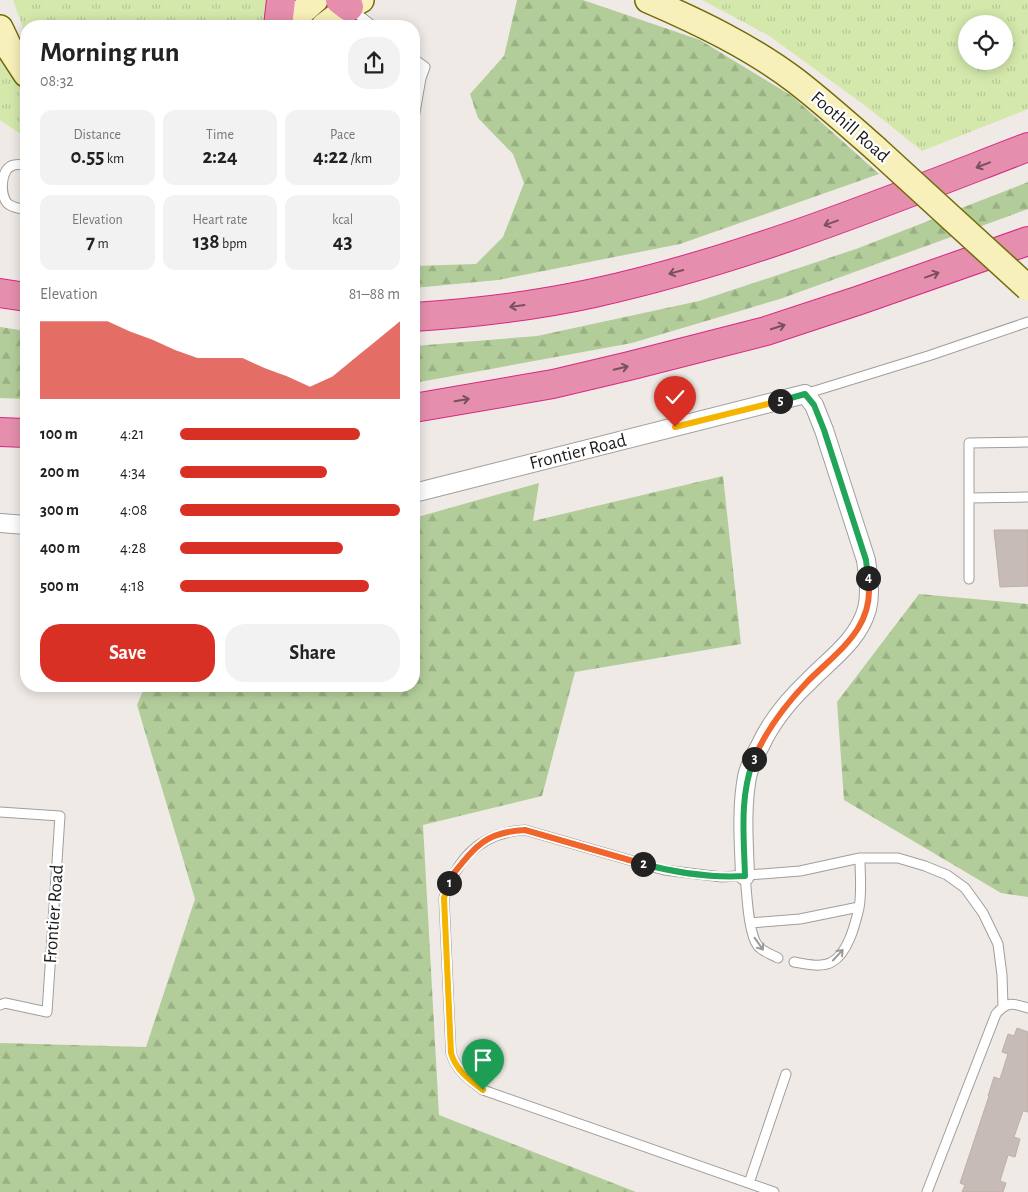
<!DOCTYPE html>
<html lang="en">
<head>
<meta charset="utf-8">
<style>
	body { margin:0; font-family:"Alegreya Sans",sans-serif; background:#f2f2f2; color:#222; height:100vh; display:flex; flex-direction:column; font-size:19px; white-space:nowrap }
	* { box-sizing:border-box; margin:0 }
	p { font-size:16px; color:#767676 }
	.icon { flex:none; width:28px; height:28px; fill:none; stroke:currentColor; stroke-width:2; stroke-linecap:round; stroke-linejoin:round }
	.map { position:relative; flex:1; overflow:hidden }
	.drawer { position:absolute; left:20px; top:20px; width:400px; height:672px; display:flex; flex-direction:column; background:#fff; border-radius:20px; box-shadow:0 2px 12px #0003 }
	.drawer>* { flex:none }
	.buttons { position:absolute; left:958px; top:15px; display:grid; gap:10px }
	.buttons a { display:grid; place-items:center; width:55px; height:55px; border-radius:50%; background:#fff; box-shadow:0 2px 12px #0003; font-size:25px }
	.pin { position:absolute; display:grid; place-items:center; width:42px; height:42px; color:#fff; margin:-51px -21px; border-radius:50% 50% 50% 0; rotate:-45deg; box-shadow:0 0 5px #0007 }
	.pin .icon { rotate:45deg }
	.km { position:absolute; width:25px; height:25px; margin:-12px; border-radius:50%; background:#222; color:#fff; font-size:14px; line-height:25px; text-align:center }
	.round { display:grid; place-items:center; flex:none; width:52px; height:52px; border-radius:20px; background:#f2f2f2 }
	.overview { display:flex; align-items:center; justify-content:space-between; height:85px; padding:0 20px }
	h1 { font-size:28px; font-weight:700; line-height:38px }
	.figures { display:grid; grid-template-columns:repeat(3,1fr); gap:8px; height:85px; padding:5px 20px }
	.figures div { display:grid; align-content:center; border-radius:12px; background:#f2f2f2; text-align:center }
	.figures b { font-size:21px; font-weight:700 }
	.figures small { font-size:14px; font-weight:400 }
	.figures p { font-size:14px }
	.chart { height:140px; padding:10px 20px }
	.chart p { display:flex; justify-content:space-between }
	.chart svg { width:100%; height:90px; margin-top:5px; fill:#d93025; opacity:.7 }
	.button { display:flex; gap:10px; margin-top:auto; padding:10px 20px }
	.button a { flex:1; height:58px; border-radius:20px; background:#d93025; color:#fff; font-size:20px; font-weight:700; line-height:58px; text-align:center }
	.button a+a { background:#f2f2f2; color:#222 }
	ul { padding:0 20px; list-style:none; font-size:16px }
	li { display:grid; grid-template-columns:80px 60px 1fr; align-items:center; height:38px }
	li i { height:12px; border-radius:6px; background:#d93025 }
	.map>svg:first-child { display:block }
	.grass { fill:url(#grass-tufts); fill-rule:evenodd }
	.forest { fill:url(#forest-firs) }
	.building { fill:#c7bbb8; stroke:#c0aea7 }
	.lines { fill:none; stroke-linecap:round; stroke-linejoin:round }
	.lane-casing { stroke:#9f9f9f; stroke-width:11 }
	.street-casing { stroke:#9f9f9f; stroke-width:20 }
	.secondary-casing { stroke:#736c07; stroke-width:28 }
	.highway-casing { stroke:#d72883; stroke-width:30 }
	.lane { stroke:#fff; stroke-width:9 }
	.street { stroke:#fff; stroke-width:18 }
	.secondary { stroke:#f8f0ba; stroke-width:25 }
	.highway { stroke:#e58ead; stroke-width:28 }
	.secondary-bridge-casing { stroke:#736c07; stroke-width:28; stroke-linecap:butt }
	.secondary-bridge { stroke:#f8f0ba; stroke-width:25 }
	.oneway { stroke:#78505e }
	.oneway2 { stroke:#9a9a9a }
	.split-1-casing { stroke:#fff; stroke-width:10 }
	.split-2-casing { stroke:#fff; stroke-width:10 }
	.split-3-casing { stroke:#fff; stroke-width:10 }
	.split-4-casing { stroke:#fff; stroke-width:10 }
	.split-5-casing { stroke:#fff; stroke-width:10 }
	.split-6-casing { stroke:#fff; stroke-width:10 }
	.split-1 { stroke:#f5b400; stroke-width:6 }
	.split-2 { stroke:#f0652b; stroke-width:6 }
	.split-3 { stroke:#22a559; stroke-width:6 }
	.split-4 { stroke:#f0652b; stroke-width:6 }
	.split-5 { stroke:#22a559; stroke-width:6 }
	.split-6 { stroke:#f5b400; stroke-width:6 }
	.labels { text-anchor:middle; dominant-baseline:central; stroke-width:4.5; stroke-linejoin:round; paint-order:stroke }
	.street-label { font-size:19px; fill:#1e1e1e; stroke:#fff }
</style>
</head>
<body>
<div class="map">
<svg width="1028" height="1192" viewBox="0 0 1028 1192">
	<defs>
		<pattern id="grass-tufts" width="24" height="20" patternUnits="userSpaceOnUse" patternTransform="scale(1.25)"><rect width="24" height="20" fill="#d4e8ac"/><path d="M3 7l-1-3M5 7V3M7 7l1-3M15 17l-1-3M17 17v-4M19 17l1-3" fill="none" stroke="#b6c794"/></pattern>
		<pattern id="forest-firs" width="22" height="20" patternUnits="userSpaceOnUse" patternTransform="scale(1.25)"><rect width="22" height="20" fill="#b2cd9a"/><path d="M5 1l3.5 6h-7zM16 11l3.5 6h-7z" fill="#99b084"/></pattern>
	</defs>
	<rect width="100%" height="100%" fill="#efeae5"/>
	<!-- grass -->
	<path class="grass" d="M 13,0 L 267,0 L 268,14 L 266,26 L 26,26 L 26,36 Z
		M 702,0 L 1028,0 L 1028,109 L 922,151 L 867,107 L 768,35 ZM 966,24 L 1004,24 L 1004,61 L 966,61 Z
		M 0,49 L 26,85 L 26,138 L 0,120 Z"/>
	<!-- forest -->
	<path class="forest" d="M 517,0 L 583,0 L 700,40 L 792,96 L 879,174 L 680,244 L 498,280 L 414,288 L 414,266 L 476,264 L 503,237 L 524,183 L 513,154 L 478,118 L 470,94 L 504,56 Z
		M 1028,182 L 1028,209 L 780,299 L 632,343 L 414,383 L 414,346 L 537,336 L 699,301 L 856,249 Z
		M 0,327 L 26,331 L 26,399 L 0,398 Z
		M 723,476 L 741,644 L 575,672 L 542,796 L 423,825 L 439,1115 L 636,1192 L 0,1192 L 0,1043 L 146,1047 L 195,899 L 137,705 L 145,686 L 414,686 L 414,518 L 539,483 L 533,521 Z
		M 919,594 L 1028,604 L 1028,897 L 1001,893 L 844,800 L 837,702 Z"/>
	<!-- building -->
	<path class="building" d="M 994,530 L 1028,530 L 1028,586 L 1000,587 Z
		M 1017,1028 L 1028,1032 L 1028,1112 L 1023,1111 L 1014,1137 L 1020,1139 L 1015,1157 L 1008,1155 L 1000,1181 L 1006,1183 L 1003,1192 L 962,1192 L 965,1185 L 960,1183 L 989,1096 L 988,1096 L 994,1077 L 1000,1079 L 1008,1054 L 1002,1052 L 1008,1034 L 1014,1036 Z"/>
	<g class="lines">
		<defs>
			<path id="lane" d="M 351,9 L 373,26
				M 414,59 L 425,67 L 421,78 L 414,118
				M 26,166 C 23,165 18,164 14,165 C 0,168 0,194 7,203 C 12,208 20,208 26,210
				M 805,394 L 928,356 L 1028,322
				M 969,498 L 1028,497
				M 969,579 L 969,443 L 1028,442
				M 0,812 L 60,816 L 47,1012 L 5,1003 L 0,1005
				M 745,876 C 747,893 748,934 758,946 C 763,952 771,954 778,958
				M 750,923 L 800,919 L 859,907
				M 794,962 C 805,964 821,968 832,962 C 848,953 855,925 859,908 C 862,892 860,874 860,858
				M 749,1183 L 786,1074
				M 774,1192 L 483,1090 C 468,1079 456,1070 451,1053 L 444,898 C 457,857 482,832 525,830 L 664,870 L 722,877 L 800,871 L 860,858 L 898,858 L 925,866 L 947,875 L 965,888 L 983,913 L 998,944 L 1002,975 L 1003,1006
				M 927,1192 L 996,1014 C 1007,1001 1013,1003 1028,1008"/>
			<path id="street" d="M 414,493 L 805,394 L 814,405 L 824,430 L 866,560 C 868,575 871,593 867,609 C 858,641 830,659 808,682 C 789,700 771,722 760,746 C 755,755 749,767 747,777 C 741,810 744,844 745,876
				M 0,523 L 26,525"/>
			<path id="secondary" d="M 648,0 C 699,22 751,47 796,81 C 823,102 849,125 875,148
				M 286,26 L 315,0
				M 324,26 L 349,7 L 361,0
				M 0,28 L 11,51 L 26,74"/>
			<path id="highway" d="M 340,0 L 349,7
				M 278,26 L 281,0
				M 0,293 L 26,297
				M 414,317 C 474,313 535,306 594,293 C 744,260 885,202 1028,147
				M 414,408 L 553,384 L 629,366 L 766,331 L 860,300 L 1028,241
				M 0,432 L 26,433"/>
		</defs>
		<!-- lane casing -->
		<use href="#lane" class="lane-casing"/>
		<!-- street casing -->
		<use href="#street" class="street-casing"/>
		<!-- secondary casing -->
		<use href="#secondary" class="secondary-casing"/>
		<!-- highway casing -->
		<use href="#highway" class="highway-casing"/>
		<!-- lane -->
		<use href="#lane" class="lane"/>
		<!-- street -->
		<use href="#street" class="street"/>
		<!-- secondary -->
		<use href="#secondary" class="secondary"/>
		<!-- highway -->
		<use href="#highway" class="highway"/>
		<defs>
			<path id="secondary-bridge" d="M 875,148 L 1028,288"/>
		</defs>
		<!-- secondary-bridge casing -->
		<use href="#secondary-bridge" class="secondary-bridge-casing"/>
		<!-- secondary-bridge -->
		<use href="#secondary-bridge" class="secondary-bridge"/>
	</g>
	<!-- one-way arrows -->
	<defs><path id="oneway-shaft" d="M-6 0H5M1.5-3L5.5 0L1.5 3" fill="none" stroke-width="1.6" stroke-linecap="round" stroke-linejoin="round" transform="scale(1.25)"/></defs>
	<g class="oneway">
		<use href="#oneway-shaft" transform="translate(983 165) rotate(159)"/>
		<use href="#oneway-shaft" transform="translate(831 223) rotate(160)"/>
		<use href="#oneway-shaft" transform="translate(676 272) rotate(165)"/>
		<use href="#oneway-shaft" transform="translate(932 275) rotate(-20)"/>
		<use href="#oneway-shaft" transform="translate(517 306) rotate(172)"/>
		<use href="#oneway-shaft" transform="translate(778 327) rotate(-18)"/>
		<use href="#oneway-shaft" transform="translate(621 368) rotate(-13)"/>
		<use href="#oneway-shaft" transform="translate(462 400) rotate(-10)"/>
	</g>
	<g class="oneway2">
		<use href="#oneway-shaft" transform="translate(759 944) rotate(55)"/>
		<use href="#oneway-shaft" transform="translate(838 955) rotate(-47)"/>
	</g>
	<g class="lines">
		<defs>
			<path id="split-1" d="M 449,883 L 444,898 L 451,1053 C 456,1070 468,1079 483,1090"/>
			<path id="split-2" d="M 449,883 L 450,878 C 474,848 484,832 525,830 L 643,864"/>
			<path id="split-3" d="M 643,864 C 677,873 711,878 745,876 C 744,838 739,796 754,759"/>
			<path id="split-4" d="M 754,759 C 766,730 786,704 808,681 C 838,651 876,627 868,578"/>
			<path id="split-5" d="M 780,401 L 805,394 L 814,405 L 824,430 L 866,560 L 868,578"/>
			<path id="split-6" d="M 675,427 L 780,401"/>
		</defs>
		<!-- split-1 casing -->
		<use href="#split-1" class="split-1-casing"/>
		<!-- split-2 casing -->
		<use href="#split-2" class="split-2-casing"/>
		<!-- split-3 casing -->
		<use href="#split-3" class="split-3-casing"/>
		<!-- split-4 casing -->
		<use href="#split-4" class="split-4-casing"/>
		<!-- split-5 casing -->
		<use href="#split-5" class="split-5-casing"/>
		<!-- split-6 casing -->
		<use href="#split-6" class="split-6-casing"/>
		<!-- split-1 -->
		<use href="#split-1" class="split-1"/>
		<!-- split-2 -->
		<use href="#split-2" class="split-2"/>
		<!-- split-3 -->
		<use href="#split-3" class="split-3"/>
		<!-- split-4 -->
		<use href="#split-4" class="split-4"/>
		<!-- split-5 -->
		<use href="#split-5" class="split-5"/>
		<!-- split-6 -->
		<use href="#split-6" class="split-6"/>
	</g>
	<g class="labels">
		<!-- street labels -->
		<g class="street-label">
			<text transform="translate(850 127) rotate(41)">Foothill Road</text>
			<text transform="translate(578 452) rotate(-14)">Frontier Road</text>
			<text transform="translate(54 914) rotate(-86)">Frontier Road</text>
		</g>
	</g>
</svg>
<div class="buttons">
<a><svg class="icon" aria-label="locate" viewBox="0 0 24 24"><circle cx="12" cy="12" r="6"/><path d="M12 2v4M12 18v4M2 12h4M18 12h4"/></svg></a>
</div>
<div class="pin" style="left:483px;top:1090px;background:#1e9e55"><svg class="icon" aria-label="arrive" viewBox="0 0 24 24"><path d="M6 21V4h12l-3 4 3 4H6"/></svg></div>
<div class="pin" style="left:675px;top:427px;background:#d93025"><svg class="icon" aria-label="check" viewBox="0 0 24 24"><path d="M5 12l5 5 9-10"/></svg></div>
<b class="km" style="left:449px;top:883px">1</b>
<b class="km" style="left:643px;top:864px">2</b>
<b class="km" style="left:754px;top:759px">3</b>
<b class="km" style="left:868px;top:578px">4</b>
<b class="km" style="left:780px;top:401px">5</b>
<section class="drawer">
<div class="overview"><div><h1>Morning run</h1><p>08:32</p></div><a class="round"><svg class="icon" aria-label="share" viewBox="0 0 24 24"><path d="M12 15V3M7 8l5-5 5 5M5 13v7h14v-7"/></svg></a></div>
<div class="figures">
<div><p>Distance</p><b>0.55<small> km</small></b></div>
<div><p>Time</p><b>2:24</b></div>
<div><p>Pace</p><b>4:22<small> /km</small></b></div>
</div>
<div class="figures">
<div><p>Elevation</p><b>7<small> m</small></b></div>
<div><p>Heart rate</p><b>138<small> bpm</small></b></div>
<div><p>kcal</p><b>43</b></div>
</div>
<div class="chart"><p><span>Elevation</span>81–88 m</p>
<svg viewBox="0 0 160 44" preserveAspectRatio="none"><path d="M0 44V6L10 6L20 6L30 6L40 11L50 15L60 20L70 24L80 24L90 24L100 29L110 33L120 38L130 33L140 24L150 15L160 6V44z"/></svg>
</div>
<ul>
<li><b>100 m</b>4:21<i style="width:82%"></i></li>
<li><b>200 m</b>4:34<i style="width:67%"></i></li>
<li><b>300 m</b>4:08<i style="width:100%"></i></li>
<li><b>400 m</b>4:28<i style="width:74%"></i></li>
<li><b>500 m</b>4:18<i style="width:86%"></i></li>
</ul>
<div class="button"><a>Save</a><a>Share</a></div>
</section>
</div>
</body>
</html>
